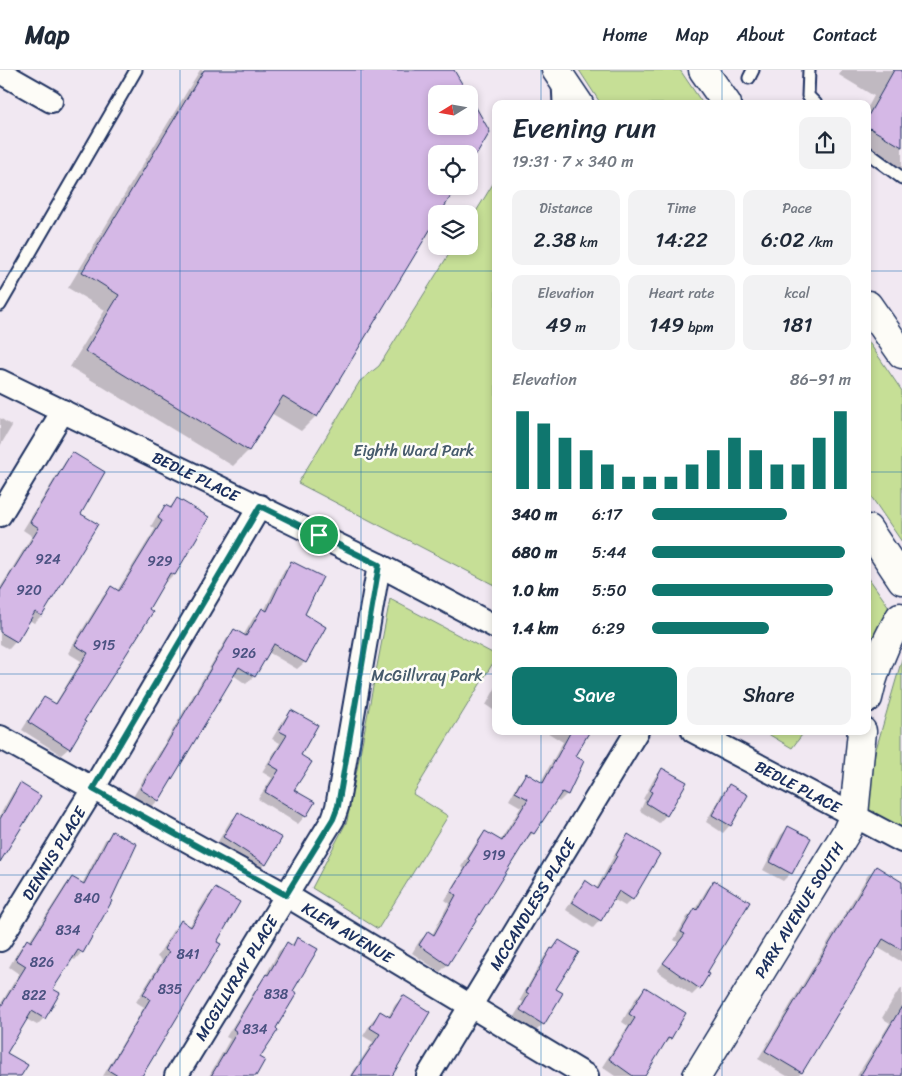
<!DOCTYPE html>
<html lang="en">
<head>
<meta charset="utf-8">
<style>
	body { margin:0; font-family:Sriracha,sans-serif; background:#f2f2f3; color:#1f2937; height:100vh; display:flex; flex-direction:column; font-size:19px; white-space:nowrap }
	* { box-sizing:border-box; margin:0 }
	p { font-size:16px; color:#747a83 }
	.icon { flex:none; width:28px; height:28px; fill:none; stroke:currentColor; stroke-width:2; stroke-linecap:round; stroke-linejoin:round }
	.map { position:relative; flex:1; overflow:hidden }
	.sheet { position:absolute; left:492px; top:30px; width:379px; height:635px; display:flex; flex-direction:column; background:#fff; border-radius:10px; box-shadow:0 2px 8px #0003 }
	.sheet>* { flex:none }
	.needle { width:32px; rotate:259deg }
	.controls { position:absolute; left:428px; top:15px; display:grid; gap:10px }
	.controls a { display:grid; place-items:center; width:50px; height:50px; border-radius:10px; background:#fff; box-shadow:0 2px 8px #0003; font-size:25px }
	.pin { position:absolute; display:grid; place-items:center; width:42px; height:42px; color:#fff; margin:-21px; border:2px solid #fff; border-radius:50%; box-shadow:0 1px 5px #0007 }
	.round { display:grid; place-items:center; flex:none; width:52px; height:52px; border-radius:10px; background:#f2f2f3 }
	.headline { display:flex; align-items:center; justify-content:space-between; height:85px; padding:0 20px }
	h1 { font-size:28px; font-weight:600; line-height:38px }
	.figures { display:grid; grid-template-columns:repeat(3,1fr); gap:8px; height:85px; padding:5px 20px }
	.figures div { display:grid; align-content:center; border-radius:10px; background:#f2f2f3; text-align:center }
	.figures b { font-size:21px; font-weight:600 }
	.figures small { font-size:14px; font-weight:400 }
	.figures p { font-size:14px }
	.chart { height:140px; padding:10px 20px }
	.chart p { display:flex; justify-content:space-between }
	.chart svg { width:100%; height:90px; margin-top:5px; stroke:#0f766e; stroke-width:6 }
	.action { display:flex; gap:10px; margin-top:auto; padding:10px 20px }
	.action a { flex:1; height:58px; border-radius:10px; background:#0f766e; color:#fff; font-size:20px; font-weight:600; line-height:58px; text-align:center }
	.action a+a { background:#f2f2f3; color:#1f2937 }
	ul { padding:0 20px; list-style:none; font-size:16px }
	li { display:grid; grid-template-columns:80px 60px 1fr; align-items:center; height:38px }
	li i { height:12px; border-radius:6px; background:#0f766e }
	header { display:flex; align-items:center; gap:30px; box-sizing:border-box; height:70px; padding:0 25px; background:#fff; border-bottom:1px solid #e0e1e3 }
	header strong { font-size:24px }
	nav { display:flex; gap:28px; margin-inline-start:auto; font-size:18px }
	.map>svg:first-child { display:block }
	.green { fill:#c6df96; stroke:#70877a }
	.shadow { fill:#0003 }
	.building { fill:#d5b8e6; stroke:#1b2f5e }
	.lines { fill:none; stroke-linecap:round; stroke-linejoin:round }
	.service-casing { stroke:#1b2f5e; stroke-width:15 }
	.minor-casing { stroke:#1b2f5e; stroke-width:26 }
	.tertiary-casing { stroke:#1b2f5e; stroke-width:31 }
	.motorway-casing { stroke:#1b2f5e; stroke-width:31 }
	.service { stroke:#fdfcf7; stroke-width:11 }
	.minor { stroke:#fdfcf7; stroke-width:22 }
	.tertiary { stroke:#fdfcf7; stroke-width:28 }
	.motorway { stroke:#fdfcf7; stroke-width:28 }
	.route-casing { stroke:#fff; stroke-width:10 }
	.route { stroke:#0f766e; stroke-width:6 }
	.grid { fill:none; stroke:#1f6fb2; stroke-width:1; stroke-opacity:0.55 }
	.labels { text-anchor:middle; dominant-baseline:central; stroke-width:5; stroke-linejoin:round; paint-order:stroke }
	.number-label { font-size:14px; fill:#4a5180 }
	.park-label { font-size:16px; fill:#465b6c; stroke:#fdfcf7 }
	.street-label { font-size:16px; fill:#1b2f5e; stroke:#fdfcf7 }
</style>
</head>
<body>
<header>
<strong>Map</strong>
<nav><a>Home</a><a>Map</a><a>About</a><a>Contact</a></nav>
</header>
<div class="map">
<svg width="902" height="1006" viewBox="0 0 902 1006">
	<rect width="100%" height="100%" fill="#f1e8f2"/>
	<filter id="ink" filterUnits="userSpaceOnUse"><feTurbulence type="fractalNoise" baseFrequency=".02" numOctaves="2"/><feDisplacementMap in="SourceGraphic" scale="10" xChannelSelector="R" yChannelSelector="G"/><feConvolveMatrix kernelMatrix="1 2 1 2 8 2 1 2 1" color-interpolation-filters="sRGB"/></filter>
	<g filter="url(#ink)">
		<!-- green -->
		<path class="green" d="M 579,0 L 680,0 L 703,34 L 601,34 Z
			M 496,109 L 496,516 L 298,413 L 360,311 L 379,296 L 454,176 L 469,176 L 469,153 Z
			M 868,271 L 902,321 L 902,472 L 868,422 Z
			M 868,507 L 896,547 L 868,583 Z
			M 390,529 L 496,585 L 496,588 L 413,724 L 448,746 L 378,859 L 312,818 L 347,751 Z
			M 902,589 L 902,763 L 859,738 Z
			M 763,661 L 805,661 L 792,678 Z"/>
		<!-- shadow -->
		<path class="shadow" d="M 200,0 L 453,0 L 436,24 L 436,56 L 469,56 L 469,27 L 489,62 L 469,94 L 469,84 L 436,84 L 436,148 L 316,346 L 301,361 L 271,343 L 248,381 L 233,396 L 70,297 L 105,240 L 68,218 Z
			M 842,0 L 902,0 L 902,101 L 868,81 L 868,37 L 874,26 L 839,5 Z
			M 0,348 L 12,356 L 0,376 Z
			M 73,384 L 79,444 L 96,455 L 41,546 L 34,553 L 29,550 L 16,571 L 9,579 L 0,574 L 0,518 L 32,466 L 23,460 L 65,392 Z
			M 177,430 L 174,504 L 166,512 L 164,511 L 69,678 L 61,685 L 22,660 L 37,636 L 44,628 L 55,634 L 81,591 L 68,583 L 103,526 L 111,518 L 117,521 L 155,459 L 151,456 L 158,444 L 165,437 L 169,438 Z
			M 292,492 L 303,545 L 305,592 L 297,599 L 268,582 L 254,606 L 246,614 L 233,605 L 158,730 L 151,738 L 133,727 L 227,568 L 234,560 L 243,566 L 254,547 L 262,540 L 264,541 L 284,500 Z
			M 496,617 L 496,642 L 486,635 Z
			M 291,641 L 300,685 L 292,720 L 305,746 L 298,754 L 258,729 L 272,708 L 262,702 L 280,673 L 272,669 L 284,649 Z
			M 545,661 L 588,661 L 573,686 L 567,724 L 559,732 L 555,729 L 533,763 L 526,770 L 448,894 L 440,902 L 412,883 L 420,870 L 428,863 L 432,865 L 449,833 L 445,830 L 464,799 L 461,797 L 478,770 L 485,762 L 500,771 L 521,737 L 509,730 L 519,712 L 526,705 L 540,713 L 563,672 Z
			M 662,699 L 666,745 L 659,753 L 640,741 L 645,730 L 643,729 L 655,707 Z
			M 20,715 L 0,788 L 0,745 L 13,722 Z
			M 729,716 L 730,755 L 723,763 L 706,752 L 722,723 Z
			M 238,744 L 265,794 L 258,802 L 216,775 L 230,751 Z
			M 789,757 L 809,768 L 791,803 L 783,811 L 763,800 L 781,765 Z
			M 113,762 L 82,882 L 82,881 L 72,878 L 81,883 L 75,890 L 71,888 L 52,919 L 44,948 L 37,955 L 26,949 L 5,984 L 19,1006 L 0,1006 L 0,935 L 19,904 L 9,897 L 20,878 L 27,871 L 29,872 L 65,816 L 72,808 L 82,814 L 105,770 Z
			M 628,765 L 632,829 L 625,836 L 613,829 L 600,850 L 593,858 L 566,840 L 577,820 L 585,812 L 596,819 L 621,773 Z
			M 876,798 L 902,814 L 902,892 L 877,877 L 801,1003 L 798,1006 L 787,1006 L 758,989 L 868,805 Z
			M 714,812 L 706,903 L 699,918 L 692,925 L 657,901 L 678,872 L 674,870 L 687,847 L 694,841 L 707,819 Z
			M 215,820 L 140,1006 L 103,1006 L 144,937 L 136,932 L 162,890 L 157,887 L 173,860 L 181,852 L 189,857 L 207,827 Z
			M 297,869 L 291,921 L 259,988 L 254,1006 L 209,1006 L 230,969 L 226,967 L 259,914 L 264,908 L 279,881 L 287,874 L 290,876 Z
			M 559,871 L 555,919 L 543,954 L 536,961 L 513,948 L 523,932 L 520,930 L 544,887 Z
			M 902,918 L 902,1006 L 857,1006 L 890,953 L 882,948 L 897,923 Z
			M 645,919 L 684,943 L 670,969 L 662,976 L 643,1006 L 615,1006 L 602,997 L 628,956 L 622,952 L 637,926 Z
			M 403,927 L 389,1006 L 350,1006 L 373,972 L 363,966 L 373,950 L 380,943 L 388,947 L 395,935 Z"/>
		<!-- building -->
		<path class="building" d="M 204,0 L 454,0 L 468,24 L 436,24 L 436,56 L 469,56 L 469,25 L 490,62 L 477,84 L 436,84 L 436,116 L 457,116 L 440,144 L 436,144 L 436,150 L 317,347 L 283,326 L 249,381 L 85,281 L 119,225 L 82,202 Z
			M 894,0 L 902,0 L 902,77 L 868,57 L 868,46 Z
			M 72,382 L 105,402 L 81,444 L 98,454 L 42,546 L 35,542 L 17,572 L 0,562 L 0,521 L 39,458 L 30,452 Z
			M 177,428 L 209,447 L 175,505 L 170,503 L 149,539 L 153,542 L 84,651 L 86,652 L 70,679 L 28,652 L 44,627 L 56,634 L 88,583 L 75,575 L 111,516 L 119,521 L 162,451 L 158,448 L 165,435 L 171,438 Z
			M 291,491 L 323,507 L 305,544 L 326,557 L 306,593 L 274,574 L 255,607 L 239,597 L 159,731 L 140,719 L 234,559 L 246,566 L 262,538 L 267,541 Z
			M 291,640 L 318,655 L 301,685 L 312,692 L 294,720 L 315,732 L 306,747 L 265,722 L 279,700 L 269,694 L 287,665 L 279,661 Z
			M 571,661 L 590,661 L 575,686 L 584,691 L 568,725 L 562,722 L 534,764 L 531,762 L 448,895 L 419,875 L 428,861 L 434,865 L 456,825 L 451,822 L 470,791 L 468,789 L 485,761 L 502,771 L 528,729 L 515,722 L 526,703 L 543,713 Z
			M 662,698 L 687,712 L 667,746 L 646,733 L 652,722 L 650,721 Z
			M 20,713 L 41,726 L 0,792 L 0,749 Z
			M 729,714 L 748,725 L 731,756 L 712,745 Z
			M 238,742 L 282,768 L 266,795 L 223,767 Z
			M 788,756 L 811,768 L 792,804 L 770,792 Z
			M 112,761 L 137,774 L 111,830 L 112,831 L 83,883 L 78,880 L 53,919 L 60,923 L 45,949 L 32,941 L 7,983 L 28,995 L 21,1006 L 0,1006 L 0,938 L 26,896 L 15,889 L 27,869 L 31,872 L 72,807 L 84,814 Z
			M 628,764 L 660,784 L 633,830 L 619,821 L 601,851 L 572,832 L 585,810 L 598,819 L 617,786 L 616,785 Z
			M 876,796 L 902,812 L 902,880 L 883,869 L 802,1003 L 765,981 Z
			M 714,810 L 750,832 L 707,903 L 709,904 L 700,919 L 663,893 L 685,864 L 681,862 L 695,838 L 697,840 Z
			M 215,818 L 240,832 L 217,872 L 221,874 L 142,1006 L 118,1006 L 108,1000 L 150,929 L 143,924 L 169,882 L 164,879 L 181,850 L 191,857 Z
			M 297,867 L 318,879 L 293,921 L 297,923 L 276,958 L 278,960 L 260,987 L 265,990 L 256,1006 L 211,1006 L 237,962 L 233,959 L 266,904 L 268,905 L 287,872 L 293,876 Z
			M 559,870 L 579,882 L 556,919 L 563,923 L 544,955 L 520,940 L 529,924 L 526,922 L 551,878 L 553,879 Z
			M 645,917 L 686,943 L 671,969 L 668,968 L 645,1006 L 633,1006 L 609,989 L 635,948 L 629,944 Z
			M 403,925 L 430,942 L 392,1006 L 352,1006 L 380,964 L 370,958 L 380,941 L 390,947 Z
			M 902,936 L 902,1006 L 860,1006 Z"/>
		<g class="lines">
			<defs>
				<path id="service" d="M 809,0 L 808,26 L 816,34
					M 749,8 L 753,0
					M 558,13 L 559,34
					M 868,83 L 902,108
					M 0,235 L 136,0"/>
				<g id="minor">
					<path d="M 0,2 L 51,31"/>
					<path id="s1" d="M 0,311 L 379,495 L 496,557"/>
					<path d="M 0,445 L 63,341"/>
					<path id="s2" d="M 693,661 L 902,771"/>
					<path id="s3" d="M 0,667 L 286,825 L 587,1006"/>
					<path id="s4" d="M 0,870 L 93,719 L 260,436"/>
					<path id="s5" d="M 176,1006 L 333,749 L 337,737 L 379,495"/>
					<path id="s6" d="M 428,1006 L 637,661"/>
				</g>
				<g id="tertiary">
					<path d="M 868,628 C 874,599 885,573 900,547"/>
					<path id="s7" d="M 697,1006 L 847,761 L 854,745 L 862,661"/>
				</g>
				<path id="motorway" d="M 556,0 L 579,34
					M 703,0 L 727,34
					M 868,235 L 902,284
					M 868,459 L 902,510"/>
			</defs>
			<!-- service casing -->
			<use href="#service" class="service-casing"/>
			<!-- minor casing -->
			<use href="#minor" class="minor-casing"/>
			<!-- tertiary casing -->
			<use href="#tertiary" class="tertiary-casing"/>
			<!-- motorway casing -->
			<use href="#motorway" class="motorway-casing"/>
			<!-- service -->
			<use href="#service" class="service"/>
			<!-- minor -->
			<use href="#minor" class="minor"/>
			<!-- tertiary -->
			<use href="#tertiary" class="tertiary"/>
			<!-- motorway -->
			<use href="#motorway" class="motorway"/>
		</g>
	</g>
	<g class="lines" filter="url(#ink)">
		<defs>
			<path id="route" d="M 260,436 L 379,495 L 338,736 L 333,749 L 286,825 L 93,719 Z"/>
		</defs>
		<!-- route casing -->
		<use href="#route" class="route-casing"/>
		<!-- route -->
		<use href="#route" class="route"/>
	</g>
	<!-- grid -->
	<path class="grid" d="M 180,0 L 180,1006M 361,0 L 361,1006M 541,0 L 541,34M 722,0 L 722,34M 0,201 L 496,201M 868,201 L 902,201M 0,402 L 496,402M 868,402 L 902,402M 0,604 L 496,604M 868,604 L 902,604M 541,661 L 541,1006M 722,661 L 722,1006M 0,805 L 902,805"/>
	<g class="labels">
		<!-- number labels -->
		<g class="number-label">
			<text x="48" y="489">924</text>
			<text x="160" y="491">929</text>
			<text x="29" y="520">920</text>
			<text x="104" y="575">915</text>
			<text x="244" y="583">926</text>
			<text x="494" y="785">919</text>
			<text x="87" y="828">840</text>
			<text x="68" y="860">834</text>
			<text x="188" y="884">841</text>
			<text x="42" y="892">826</text>
			<text x="170" y="919">835</text>
			<text x="276" y="924">838</text>
			<text x="34" y="925">822</text>
			<text x="255" y="959">834</text>
		</g>
		<!-- park labels -->
		<g class="park-label">
			<text x="414" y="380">Eighth Ward Park</text>
			<text x="427" y="605">McGillvray Park</text>
		</g>
		<!-- street labels -->
		<g class="street-label">
			<text stroke="none"><textPath href="#s1" startOffset="218">BEDLE PLACE</textPath></text>
			<text stroke="none"><textPath href="#s2" startOffset="119">BEDLE PLACE</textPath></text>
			<text stroke="none"><textPath href="#s4" startOffset="102">DENNIS PLACE</textPath></text>
			<text stroke="none"><textPath href="#s6" startOffset="201">MCCANDLESS PLACE</textPath></text>
			<text stroke="none"><textPath href="#s7" startOffset="195">PARK AVENUE SOUTH</textPath></text>
			<text stroke="none"><textPath href="#s3" startOffset="399">KLEM AVENUE</textPath></text>
			<text stroke="none"><textPath href="#s5" startOffset="115">MCGILLVRAY PLACE</textPath></text>
		</g>
	</g>
</svg>
<div class="controls">
<a><svg class="needle" viewBox="-14 -14 28 28"><path d="M0-13l5 13h-10z" fill="#e53935"/><path d="M0 13l5-13h-10z" fill="#747a83"/></svg></a>
<a><svg class="icon" aria-label="locate" viewBox="0 0 24 24"><circle cx="12" cy="12" r="6"/><path d="M12 2v4M12 18v4M2 12h4M18 12h4"/></svg></a>
<a><svg class="icon" aria-label="layers" viewBox="0 0 24 24"><path d="M12 4l9 5-9 5-9-5zM3 14l9 5 9-5"/></svg></a>
</div>
<div class="pin" style="left:319px;top:465px;background:#1e9e55"><svg class="icon" aria-label="arrive" viewBox="0 0 24 24"><path d="M6 21V4h12l-3 4 3 4H6"/></svg></div>
<section class="sheet">
<div class="headline"><div><h1>Evening run</h1><p>19:31 · 7 × 340 m</p></div><a class="round"><svg class="icon" aria-label="share" viewBox="0 0 24 24"><path d="M12 15V3M7 8l5-5 5 5M5 13v7h14v-7"/></svg></a></div>
<div class="figures">
<div><p>Distance</p><b>2.38<small> km</small></b></div>
<div><p>Time</p><b>14:22</b></div>
<div><p>Pace</p><b>6:02<small> /km</small></b></div>
</div>
<div class="figures">
<div><p>Elevation</p><b>49<small> m</small></b></div>
<div><p>Heart rate</p><b>149<small> bpm</small></b></div>
<div><p>kcal</p><b>181</b></div>
</div>
<div class="chart"><p><span>Elevation</span>86–91 m</p>
<svg viewBox="0 0 160 44" preserveAspectRatio="none"><path d="M5 44V6M15 44V12M25 44V19M35 44V25M45 44V32M55 44V38M65 44V38M75 44V38M85 44V32M95 44V25M105 44V19M115 44V25M125 44V32M135 44V32M145 44V19M155 44V6"/></svg>
</div>
<ul>
<li><b>340 m</b>6:17<i style="width:68%"></i></li>
<li><b>680 m</b>5:44<i style="width:97%"></i></li>
<li><b>1.0 km</b>5:50<i style="width:91%"></i></li>
<li><b>1.4 km</b>6:29<i style="width:59%"></i></li>
</ul>
<div class="action"><a>Save</a><a>Share</a></div>
</section>
</div>
</body>
</html>
